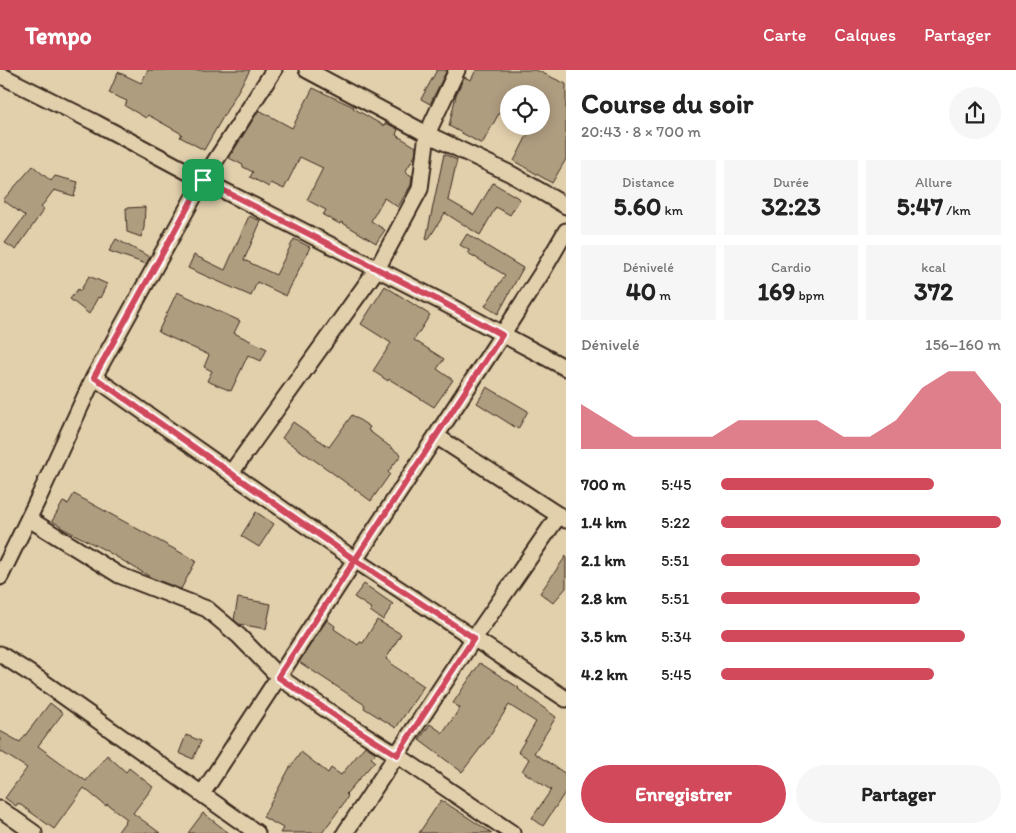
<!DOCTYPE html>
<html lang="fr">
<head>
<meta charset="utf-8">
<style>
	body { margin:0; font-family:Itim,sans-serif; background:#f6f6f6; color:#222; height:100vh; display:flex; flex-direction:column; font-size:19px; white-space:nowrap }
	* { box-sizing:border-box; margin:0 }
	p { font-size:16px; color:#767676 }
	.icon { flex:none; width:28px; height:28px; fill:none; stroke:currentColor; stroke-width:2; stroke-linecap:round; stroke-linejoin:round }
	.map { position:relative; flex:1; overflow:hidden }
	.side { display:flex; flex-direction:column; background:#fff; width:450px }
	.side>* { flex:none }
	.tools { position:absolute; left:500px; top:15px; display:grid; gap:10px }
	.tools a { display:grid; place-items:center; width:50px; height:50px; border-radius:50%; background:#fff; box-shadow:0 2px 12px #0003; font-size:25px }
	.pin { position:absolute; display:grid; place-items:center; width:42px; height:42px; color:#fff; margin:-21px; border-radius:10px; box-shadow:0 2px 8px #0006 }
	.round { display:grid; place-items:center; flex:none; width:52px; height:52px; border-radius:26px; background:#f6f6f6 }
	.summary { display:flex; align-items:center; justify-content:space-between; height:85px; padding:0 15px }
	h1 { font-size:28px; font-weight:700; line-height:38px }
	.figures { display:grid; grid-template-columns:repeat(3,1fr); gap:8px; height:85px; padding:5px 15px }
	.figures div { display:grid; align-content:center; border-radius:0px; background:#f6f6f6; text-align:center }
	.figures b { font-size:25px; font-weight:700 }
	.figures small { font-size:14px; font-weight:400 }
	.figures p { font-size:14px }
	.chart { height:140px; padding:10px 15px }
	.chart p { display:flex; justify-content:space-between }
	.chart svg { width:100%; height:90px; margin-top:5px; fill:#d1495b; opacity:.7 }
	.action { display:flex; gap:10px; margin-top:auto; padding:10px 15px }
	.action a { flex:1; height:58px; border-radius:30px; background:#d1495b; color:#fff; font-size:20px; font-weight:700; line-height:58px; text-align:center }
	.action a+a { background:#f6f6f6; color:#222 }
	ul { padding:0 15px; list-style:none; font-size:16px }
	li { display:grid; grid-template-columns:80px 60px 1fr; align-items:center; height:38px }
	li i { height:12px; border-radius:6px; background:#d1495b }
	header { display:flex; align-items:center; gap:30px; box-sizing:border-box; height:70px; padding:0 25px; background:#d1495b; color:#fff }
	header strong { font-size:24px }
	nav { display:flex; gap:28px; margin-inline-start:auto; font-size:18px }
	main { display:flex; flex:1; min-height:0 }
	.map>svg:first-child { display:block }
	.building { fill:#af9d80; stroke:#3b2a1e }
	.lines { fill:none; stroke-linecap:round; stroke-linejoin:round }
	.minor-casing { stroke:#3b2a1e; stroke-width:19 }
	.minor { stroke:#e2d0ad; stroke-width:15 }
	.route-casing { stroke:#fff; stroke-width:10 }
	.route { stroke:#d1495b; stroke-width:6 }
</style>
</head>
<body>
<header>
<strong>Tempo</strong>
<nav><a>Carte</a><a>Calques</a><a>Partager</a></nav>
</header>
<main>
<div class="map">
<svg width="566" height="763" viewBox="0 0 566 763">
	<rect width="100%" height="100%" fill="#e2d0ad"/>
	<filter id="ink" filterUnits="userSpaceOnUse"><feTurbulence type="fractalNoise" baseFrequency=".02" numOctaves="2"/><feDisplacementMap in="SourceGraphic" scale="10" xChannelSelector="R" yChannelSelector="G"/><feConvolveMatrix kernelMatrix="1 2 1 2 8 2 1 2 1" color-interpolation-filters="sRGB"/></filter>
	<g filter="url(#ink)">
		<!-- building -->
		<path class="building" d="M 148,0 L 250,0 L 204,80 L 180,67 L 182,64 L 148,45 L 146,48 L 125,36 L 127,31 L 109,23 L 118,2 L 141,13 Z
			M 437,0 L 447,0 L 430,34 L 421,29 Z
			M 476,0 L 536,0 L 566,14 L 566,89 L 552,113 L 514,91 L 532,56 L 541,56 L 541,24 L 509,24 L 509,42 L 502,38 L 482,74 L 449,56 L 456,25 L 464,7 L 471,10 Z
			M 313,18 L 354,37 L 353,38 L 384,56 L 386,53 L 398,59 L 396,65 L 416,77 L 415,86 L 405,102 L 412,106 L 411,115 L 398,137 L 384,128 L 371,151 L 385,160 L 376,173 L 341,152 L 340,154 L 323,145 L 326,140 L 307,130 L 323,98 L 300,87 L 284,119 L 271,113 L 269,117 L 250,107 L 253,102 L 243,97 L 243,95 L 229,88 L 259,40 L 292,58 Z
			M 444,84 L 457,90 L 448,130 L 474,145 L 493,113 L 520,129 L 510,145 L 496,137 L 480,165 L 445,143 L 428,170 L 426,169 Z
			M 33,96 L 51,111 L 55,106 L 78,112 L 74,126 L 54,120 L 41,137 L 44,139 L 16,180 L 5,173 L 25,146 L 3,130 Z
			M 145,137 L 144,158 L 141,167 L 127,162 L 126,138 Z
			M 249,146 L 261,151 L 244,190 L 276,205 L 294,169 L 310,177 L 286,226 L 257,212 L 251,226 L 188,198 L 194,185 L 225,200 Z
			M 467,164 L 523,198 L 498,244 L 485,236 L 505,205 L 468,183 L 470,181 L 460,175 Z
			M 116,169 L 150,187 L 146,194 L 109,181 Z
			M 89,206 L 107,214 L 100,228 L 98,227 L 89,244 L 70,229 L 78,219 L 80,221 Z
			M 385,216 L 430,245 L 414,270 L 444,289 L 437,299 L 453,310 L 434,337 L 389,309 L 388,311 L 373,301 L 391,273 L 361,254 Z
			M 177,222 L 240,251 L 234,263 L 267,279 L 261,291 L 248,285 L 231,321 L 207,311 L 212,301 L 204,297 L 209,285 L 158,262 Z
			M 487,317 L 528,341 L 518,359 L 477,333 Z
			M 352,345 L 370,357 L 368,360 L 401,385 L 388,402 L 390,404 L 371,431 L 323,396 L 282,368 L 293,352 L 329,377 Z
			M 74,424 L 196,491 L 181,519 L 152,508 L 103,479 L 60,457 L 61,456 L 52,451 L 63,432 L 68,434 Z
			M 256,442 L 274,454 L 259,477 L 241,466 Z
			M 566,486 L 566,518 L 553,533 L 540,523 Z
			M 364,514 L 393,534 L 383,550 L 370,541 L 372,539 L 354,527 Z
			M 238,528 L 271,534 L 266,559 L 239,554 L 234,550 Z
			M 327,550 L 335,556 L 334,559 L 358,575 L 360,572 L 363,573 L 377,550 L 401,564 L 386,589 L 392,593 L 391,594 L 424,616 L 396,658 L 364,638 L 365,635 L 299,592 Z
			M 480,593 L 519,618 L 518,619 L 556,647 L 534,683 L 566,704 L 566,721 L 543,756 L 532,748 L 551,720 L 522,701 L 529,689 L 518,682 L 536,652 L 509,635 L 488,668 L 462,702 L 419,670 L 430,654 L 443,663 L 460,638 L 453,633 Z
			M 50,633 L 63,643 L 38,676 L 86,711 L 107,685 L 126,702 L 129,698 L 153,717 L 133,743 L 160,763 L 117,763 L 127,749 L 107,734 L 106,736 L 84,718 L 54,759 L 18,733 L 16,736 L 5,728 L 27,698 L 0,681 L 0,661 L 20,672 Z
			M 186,665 L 201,671 L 193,689 L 179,683 Z
			M 365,676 L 376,683 L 371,688 L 375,691 L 346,724 L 348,726 L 344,733 L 322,763 L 280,763 L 283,758 L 263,747 L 289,699 L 301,682 L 328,703 L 331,698 L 341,705 Z
			M 441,730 L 492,763 L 419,763 Z
			M 203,743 L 229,763 L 188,763 Z"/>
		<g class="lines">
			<defs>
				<path id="minor" d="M 307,0 L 427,64 L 511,104 L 566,136
					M 0,5 L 96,53 L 203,110 L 444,233 L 566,298
					M 94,307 L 355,490 L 566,629
					M 436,366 L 566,450
					M 231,403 L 377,199 L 420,119 L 427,64 L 457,0
					M 29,449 L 119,505 L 207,539 L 239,566 L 279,607 L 340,649 L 397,685 L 512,763
					M 0,507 L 38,429 L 94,307 L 203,110 L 274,0
					M 0,584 L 42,611 L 257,763
					M 202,724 L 502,265 L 541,204 L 566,161
					M 0,739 L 34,763
					M 345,763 L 474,568 L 559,445"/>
			</defs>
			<!-- minor casing -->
			<use href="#minor" class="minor-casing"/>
			<!-- minor -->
			<use href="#minor" class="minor"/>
		</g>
	</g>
	<g class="lines" filter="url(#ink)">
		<defs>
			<path id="route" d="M 203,110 L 94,307 L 355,490 L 278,607 L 340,649 L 397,685 L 474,568 L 355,490 L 502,265 L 444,233 L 203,110"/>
		</defs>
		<!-- route casing -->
		<use href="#route" class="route-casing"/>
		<!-- route -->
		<use href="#route" class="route"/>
	</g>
</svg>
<div class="tools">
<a><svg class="icon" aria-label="locate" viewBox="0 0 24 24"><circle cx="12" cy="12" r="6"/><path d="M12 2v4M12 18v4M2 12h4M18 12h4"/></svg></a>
</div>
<div class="pin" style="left:203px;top:110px;background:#1e9e55"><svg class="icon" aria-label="arrive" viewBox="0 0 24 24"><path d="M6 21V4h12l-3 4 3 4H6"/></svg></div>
</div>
<section class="side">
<div class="summary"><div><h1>Course du soir</h1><p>20:43 · 8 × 700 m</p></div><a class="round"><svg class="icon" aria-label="share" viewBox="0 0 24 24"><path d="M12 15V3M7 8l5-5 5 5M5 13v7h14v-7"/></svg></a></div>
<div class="figures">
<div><p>Distance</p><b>5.60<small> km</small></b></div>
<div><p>Durée</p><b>32:23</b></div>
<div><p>Allure</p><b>5:47<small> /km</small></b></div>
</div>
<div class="figures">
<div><p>Dénivelé</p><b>40<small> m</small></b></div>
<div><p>Cardio</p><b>169<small> bpm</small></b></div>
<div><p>kcal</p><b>372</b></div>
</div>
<div class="chart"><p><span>Dénivelé</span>156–160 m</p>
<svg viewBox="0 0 160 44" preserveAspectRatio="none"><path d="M0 44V22L10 30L20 38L30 38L40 38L50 38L60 30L70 30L80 30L90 30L100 38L110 38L120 30L130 14L140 6L150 6L160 22V44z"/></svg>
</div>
<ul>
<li><b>700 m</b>5:45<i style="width:76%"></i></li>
<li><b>1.4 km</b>5:22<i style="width:100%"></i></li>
<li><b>2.1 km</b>5:51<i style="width:71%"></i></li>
<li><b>2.8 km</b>5:51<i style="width:71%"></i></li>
<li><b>3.5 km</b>5:34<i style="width:87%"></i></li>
<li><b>4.2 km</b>5:45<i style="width:76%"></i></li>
</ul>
<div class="action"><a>Enregistrer</a><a>Partager</a></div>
</section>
</main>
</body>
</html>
